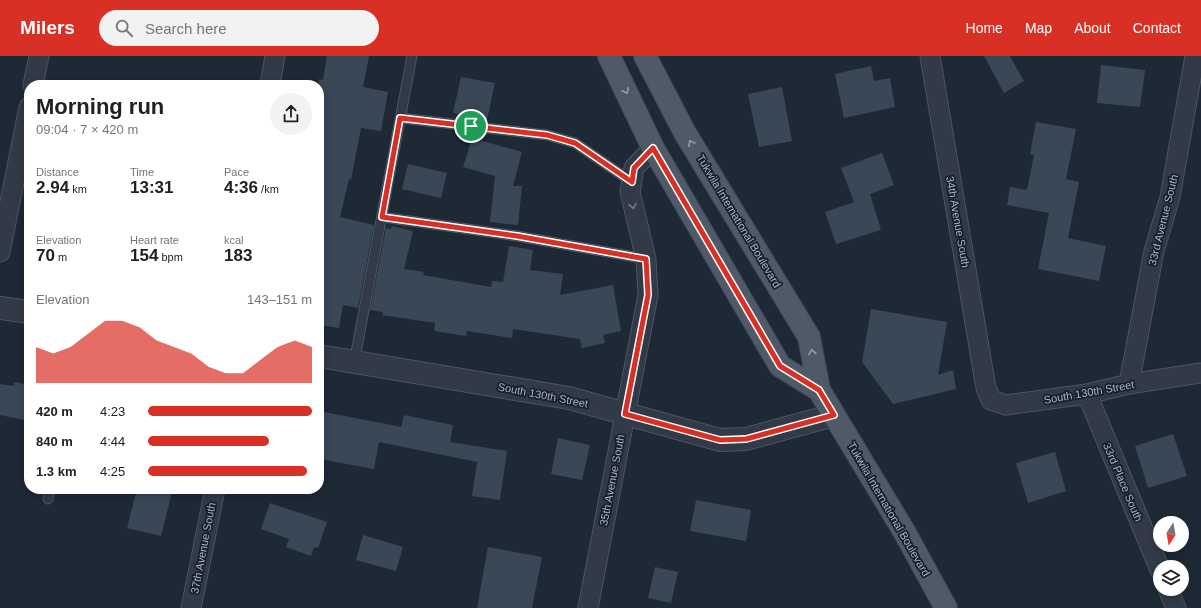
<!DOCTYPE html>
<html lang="en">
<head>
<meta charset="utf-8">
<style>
	body { margin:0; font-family:Arial,sans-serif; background:#f2f2f2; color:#202124; height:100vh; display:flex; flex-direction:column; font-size:15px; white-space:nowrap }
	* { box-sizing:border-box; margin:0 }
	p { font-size:13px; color:#757577 }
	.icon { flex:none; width:22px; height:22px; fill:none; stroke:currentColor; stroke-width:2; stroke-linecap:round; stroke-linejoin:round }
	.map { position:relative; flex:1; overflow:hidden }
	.sheet { position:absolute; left:24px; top:24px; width:300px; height:414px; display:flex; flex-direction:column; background:#fff; border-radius:16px; box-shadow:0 2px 10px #0003 }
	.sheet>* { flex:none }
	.needle { width:26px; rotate:191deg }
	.fabs { position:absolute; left:1153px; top:460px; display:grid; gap:8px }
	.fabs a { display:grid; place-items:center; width:36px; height:36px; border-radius:50%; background:#fff; box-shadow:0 2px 10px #0003; font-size:20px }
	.pin { position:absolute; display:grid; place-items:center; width:34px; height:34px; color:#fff; margin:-17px; border:2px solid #fff; border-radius:50%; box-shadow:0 1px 4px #0007 }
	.round { display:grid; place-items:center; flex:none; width:42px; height:42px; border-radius:21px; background:#f2f2f2 }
	.head { display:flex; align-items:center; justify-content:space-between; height:68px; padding:0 12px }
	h1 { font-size:22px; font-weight:600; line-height:30px }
	.figures { display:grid; grid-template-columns:repeat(3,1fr); gap:6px; height:68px; padding:4px 12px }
	.figures div { display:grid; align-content:center }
	.figures b { font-size:17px; font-weight:600 }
	.figures small { font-size:11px; font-weight:400 }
	.figures p { font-size:11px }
	.chart { height:112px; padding:8px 12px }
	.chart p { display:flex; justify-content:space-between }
	.chart svg { width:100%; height:72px; margin-top:4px; fill:#d93025; opacity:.7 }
	ul { padding:0 12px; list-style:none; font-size:13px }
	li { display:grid; grid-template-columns:64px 48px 1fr; align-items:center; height:30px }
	li i { height:10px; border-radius:5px; background:#d93025 }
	header { display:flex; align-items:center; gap:24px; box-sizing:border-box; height:56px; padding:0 20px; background:#d93025; color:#fff }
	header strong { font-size:19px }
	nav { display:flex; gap:22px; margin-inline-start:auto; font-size:14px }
	.search { width:280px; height:36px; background:#f2f2f2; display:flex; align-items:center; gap:10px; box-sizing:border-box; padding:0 14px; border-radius:22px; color:#757577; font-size:15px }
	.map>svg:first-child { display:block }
	.building { fill:#394757 }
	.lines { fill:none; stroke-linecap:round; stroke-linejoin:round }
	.service-casing { stroke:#4c5562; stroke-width:11 }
	.minor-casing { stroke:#4c5562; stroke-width:21 }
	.tertiary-casing { stroke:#4c5562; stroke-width:24 }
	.primary-casing { stroke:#3d4653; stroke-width:24 }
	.service { stroke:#313a46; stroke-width:9 }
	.minor { stroke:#313a46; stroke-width:19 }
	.tertiary { stroke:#313a46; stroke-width:22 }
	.primary { stroke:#4f5967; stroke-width:22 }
	.oneway { stroke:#939ead }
	.oneway2 { stroke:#747e8b }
	.route-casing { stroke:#fff; stroke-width:8 }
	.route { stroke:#d93025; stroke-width:5 }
	.labels { text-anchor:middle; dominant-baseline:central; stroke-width:3.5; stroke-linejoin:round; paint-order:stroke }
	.street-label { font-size:11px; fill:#aab5c4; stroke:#171f2b }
</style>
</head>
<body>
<header>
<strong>Milers</strong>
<div class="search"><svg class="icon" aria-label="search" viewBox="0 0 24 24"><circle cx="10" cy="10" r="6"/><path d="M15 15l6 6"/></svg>Search here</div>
<nav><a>Home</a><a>Map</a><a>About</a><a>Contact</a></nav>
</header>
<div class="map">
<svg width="1201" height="552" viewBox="0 0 1201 552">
	<rect width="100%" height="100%" fill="#1e2936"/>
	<!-- building -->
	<path class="building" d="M 327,0 L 369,0 L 363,31 L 388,36 L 381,75 L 361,72 L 351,124 L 349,123 L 340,161 L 374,169 L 358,252 L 343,249 L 339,272 L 319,269 L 319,23 L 323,24 Z
		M 984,0 L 1010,0 L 1024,25 L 1004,37 Z
		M 1101,9 L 1145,14 L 1140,51 L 1097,47 Z
		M 871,10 L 874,25 L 890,22 L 895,51 L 844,62 L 835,18 Z
		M 461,21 L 495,27 L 487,64 L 453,57 Z
		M 782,31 L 792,85 L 759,91 L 748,38 Z
		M 1036,66 L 1076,73 L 1066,123 L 1079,126 L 1068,182 L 1106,190 L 1099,225 L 1038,213 L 1049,157 L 1007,149 L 1010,131 L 1027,134 L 1034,99 L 1030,98 Z
		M 472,82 L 522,96 L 513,130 L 522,130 L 518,169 L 490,166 L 495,120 L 463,111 Z
		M 882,97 L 894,129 L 870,138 L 881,174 L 836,188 L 825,156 L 854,146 L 841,112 Z
		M 408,108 L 447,117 L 441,142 L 402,133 Z
		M 392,170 L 413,175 L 404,213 L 424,216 L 423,219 L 491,231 L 492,225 L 503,226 L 509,190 L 533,194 L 530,214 L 563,218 L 560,239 L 613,229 L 621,275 L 603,279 L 605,287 L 582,292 L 580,283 L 513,273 L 512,282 L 467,275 L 466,280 L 434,275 L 435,267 L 382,259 L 383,256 L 370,254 L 386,172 L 391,173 Z
		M 871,253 L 947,266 L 938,319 L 953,314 L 956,333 L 893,348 L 862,306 Z
		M 14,326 L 29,329 L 29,365 L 0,359 L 0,328 L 14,330 Z
		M 319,355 L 401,371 L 404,359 L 453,369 L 450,386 L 507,395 L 500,444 L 472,440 L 477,406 L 379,386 L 374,413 L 319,403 Z
		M 1173,378 L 1187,420 L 1148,432 L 1135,390 Z
		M 558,382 L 590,389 L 582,424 L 551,418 Z
		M 1055,396 L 1066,435 L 1028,447 L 1016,407 Z
		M 137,433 L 159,433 L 172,436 L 161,480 L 127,472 Z
		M 696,444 L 751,454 L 746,485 L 690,475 Z
		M 270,447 L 327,466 L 318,492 L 314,491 L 311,500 L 286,491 L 289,483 L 261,473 Z
		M 363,479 L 403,491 L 396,515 L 356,504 Z
		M 488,491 L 542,501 L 532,552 L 477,552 Z
		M 655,511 L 678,516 L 671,547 L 648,542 Z"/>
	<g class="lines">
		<defs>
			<path id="service" d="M 401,62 L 547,79 L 575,87 L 632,126
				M 382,161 L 517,180 L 646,203
				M 354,307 L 412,0
				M 48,443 L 50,433"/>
			<path id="minor" d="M 930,0 L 986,332 L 991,344 L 1006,349 L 1087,338 L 1129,328 L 1201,317
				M 33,29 L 39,0
				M 270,29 L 275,0
				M 0,196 L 29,51
				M 1129,328 L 1154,195 L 1170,141 L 1195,0
				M 1087,338 L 1160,514
				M 1168,533 L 1176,552
				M 191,552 L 215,433
				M 588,552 L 648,239 L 646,203 L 630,136 L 634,112 L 653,92"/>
			<path id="tertiary" d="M 0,252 L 29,256
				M 319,300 L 569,342 L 720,384 L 746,383 L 834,359"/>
			<path id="primary" d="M 609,0 L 653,92 L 780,310 L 819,334
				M 645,0 L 685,77 L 809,281 L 819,334 L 905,477 L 946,552"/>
		</defs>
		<!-- service casing -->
		<use href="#service" class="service-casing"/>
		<!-- minor casing -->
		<use href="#minor" class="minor-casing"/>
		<!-- tertiary casing -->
		<use href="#tertiary" class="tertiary-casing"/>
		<!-- primary casing -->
		<use href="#primary" class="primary-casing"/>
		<!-- service -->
		<use href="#service" class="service"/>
		<!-- minor -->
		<use href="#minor" class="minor"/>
		<!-- tertiary -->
		<use href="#tertiary" class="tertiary"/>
		<!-- primary -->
		<use href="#primary" class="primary"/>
	</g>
	<!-- one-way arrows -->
	<defs><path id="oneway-chevron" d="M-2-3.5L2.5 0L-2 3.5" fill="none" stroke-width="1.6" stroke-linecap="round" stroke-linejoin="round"/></defs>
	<g class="oneway">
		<use href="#oneway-chevron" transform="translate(626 35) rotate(64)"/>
		<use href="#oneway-chevron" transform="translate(691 87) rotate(-121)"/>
		<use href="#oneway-chevron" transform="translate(812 296) rotate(-100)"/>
	</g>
	<use class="oneway2" href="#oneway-chevron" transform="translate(633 150) rotate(78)"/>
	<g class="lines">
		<defs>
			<path id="route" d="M 400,62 L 547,79 L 575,87 L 632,126 L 634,112 L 653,92 L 780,310 L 819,334 L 834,359 L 746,383 L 720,384 L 625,358 L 648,239 L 646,203 L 517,180 L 382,161 Z"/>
		</defs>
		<!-- route casing -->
		<use href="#route" class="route-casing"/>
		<!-- route -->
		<use href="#route" class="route"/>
	</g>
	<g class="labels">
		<!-- street labels -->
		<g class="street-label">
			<text transform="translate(1163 164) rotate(-76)">33rd Avenue South</text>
			<text transform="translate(739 165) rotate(59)">Tukwila International Boulevard</text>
			<text transform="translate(958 166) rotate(80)">34th Avenue South</text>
			<text transform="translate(1089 336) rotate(-10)">South 130th Street</text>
			<text transform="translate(543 339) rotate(11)">South 130th Street</text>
			<text transform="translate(612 424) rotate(-79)">35th Avenue South</text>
			<text transform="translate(1123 426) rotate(67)">33rd Place South</text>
			<text transform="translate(889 453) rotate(60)">Tukwila International Boulevard</text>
			<text transform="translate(203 492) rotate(-79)">37th Avenue South</text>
		</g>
	</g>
</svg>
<div class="fabs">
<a><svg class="needle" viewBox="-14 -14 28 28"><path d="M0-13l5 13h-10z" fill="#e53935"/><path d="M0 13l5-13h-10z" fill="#757577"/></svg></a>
<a><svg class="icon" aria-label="layers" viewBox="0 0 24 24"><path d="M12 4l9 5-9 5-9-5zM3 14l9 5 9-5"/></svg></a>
</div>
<div class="pin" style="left:471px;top:70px;background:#1e9e55"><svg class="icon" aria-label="arrive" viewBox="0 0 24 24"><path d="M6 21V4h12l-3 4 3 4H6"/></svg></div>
<section class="sheet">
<div class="head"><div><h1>Morning run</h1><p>09:04 · 7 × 420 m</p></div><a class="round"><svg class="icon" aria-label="share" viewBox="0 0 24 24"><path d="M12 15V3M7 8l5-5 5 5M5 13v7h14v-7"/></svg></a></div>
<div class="figures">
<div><p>Distance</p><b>2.94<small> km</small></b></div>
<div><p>Time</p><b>13:31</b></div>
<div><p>Pace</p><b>4:36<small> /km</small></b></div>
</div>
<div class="figures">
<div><p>Elevation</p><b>70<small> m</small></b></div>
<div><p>Heart rate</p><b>154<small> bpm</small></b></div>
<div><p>kcal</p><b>183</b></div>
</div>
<div class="chart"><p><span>Elevation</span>143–151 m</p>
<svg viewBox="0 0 160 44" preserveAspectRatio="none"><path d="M0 44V22L10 26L20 22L30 14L40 6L50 6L60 10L70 18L80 22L90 26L100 34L110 38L120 38L130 30L140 22L150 18L160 22V44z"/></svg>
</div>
<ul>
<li><b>420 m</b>4:23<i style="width:100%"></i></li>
<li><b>840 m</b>4:44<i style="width:74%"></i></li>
<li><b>1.3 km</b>4:25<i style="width:97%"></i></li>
</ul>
</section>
</div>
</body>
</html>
